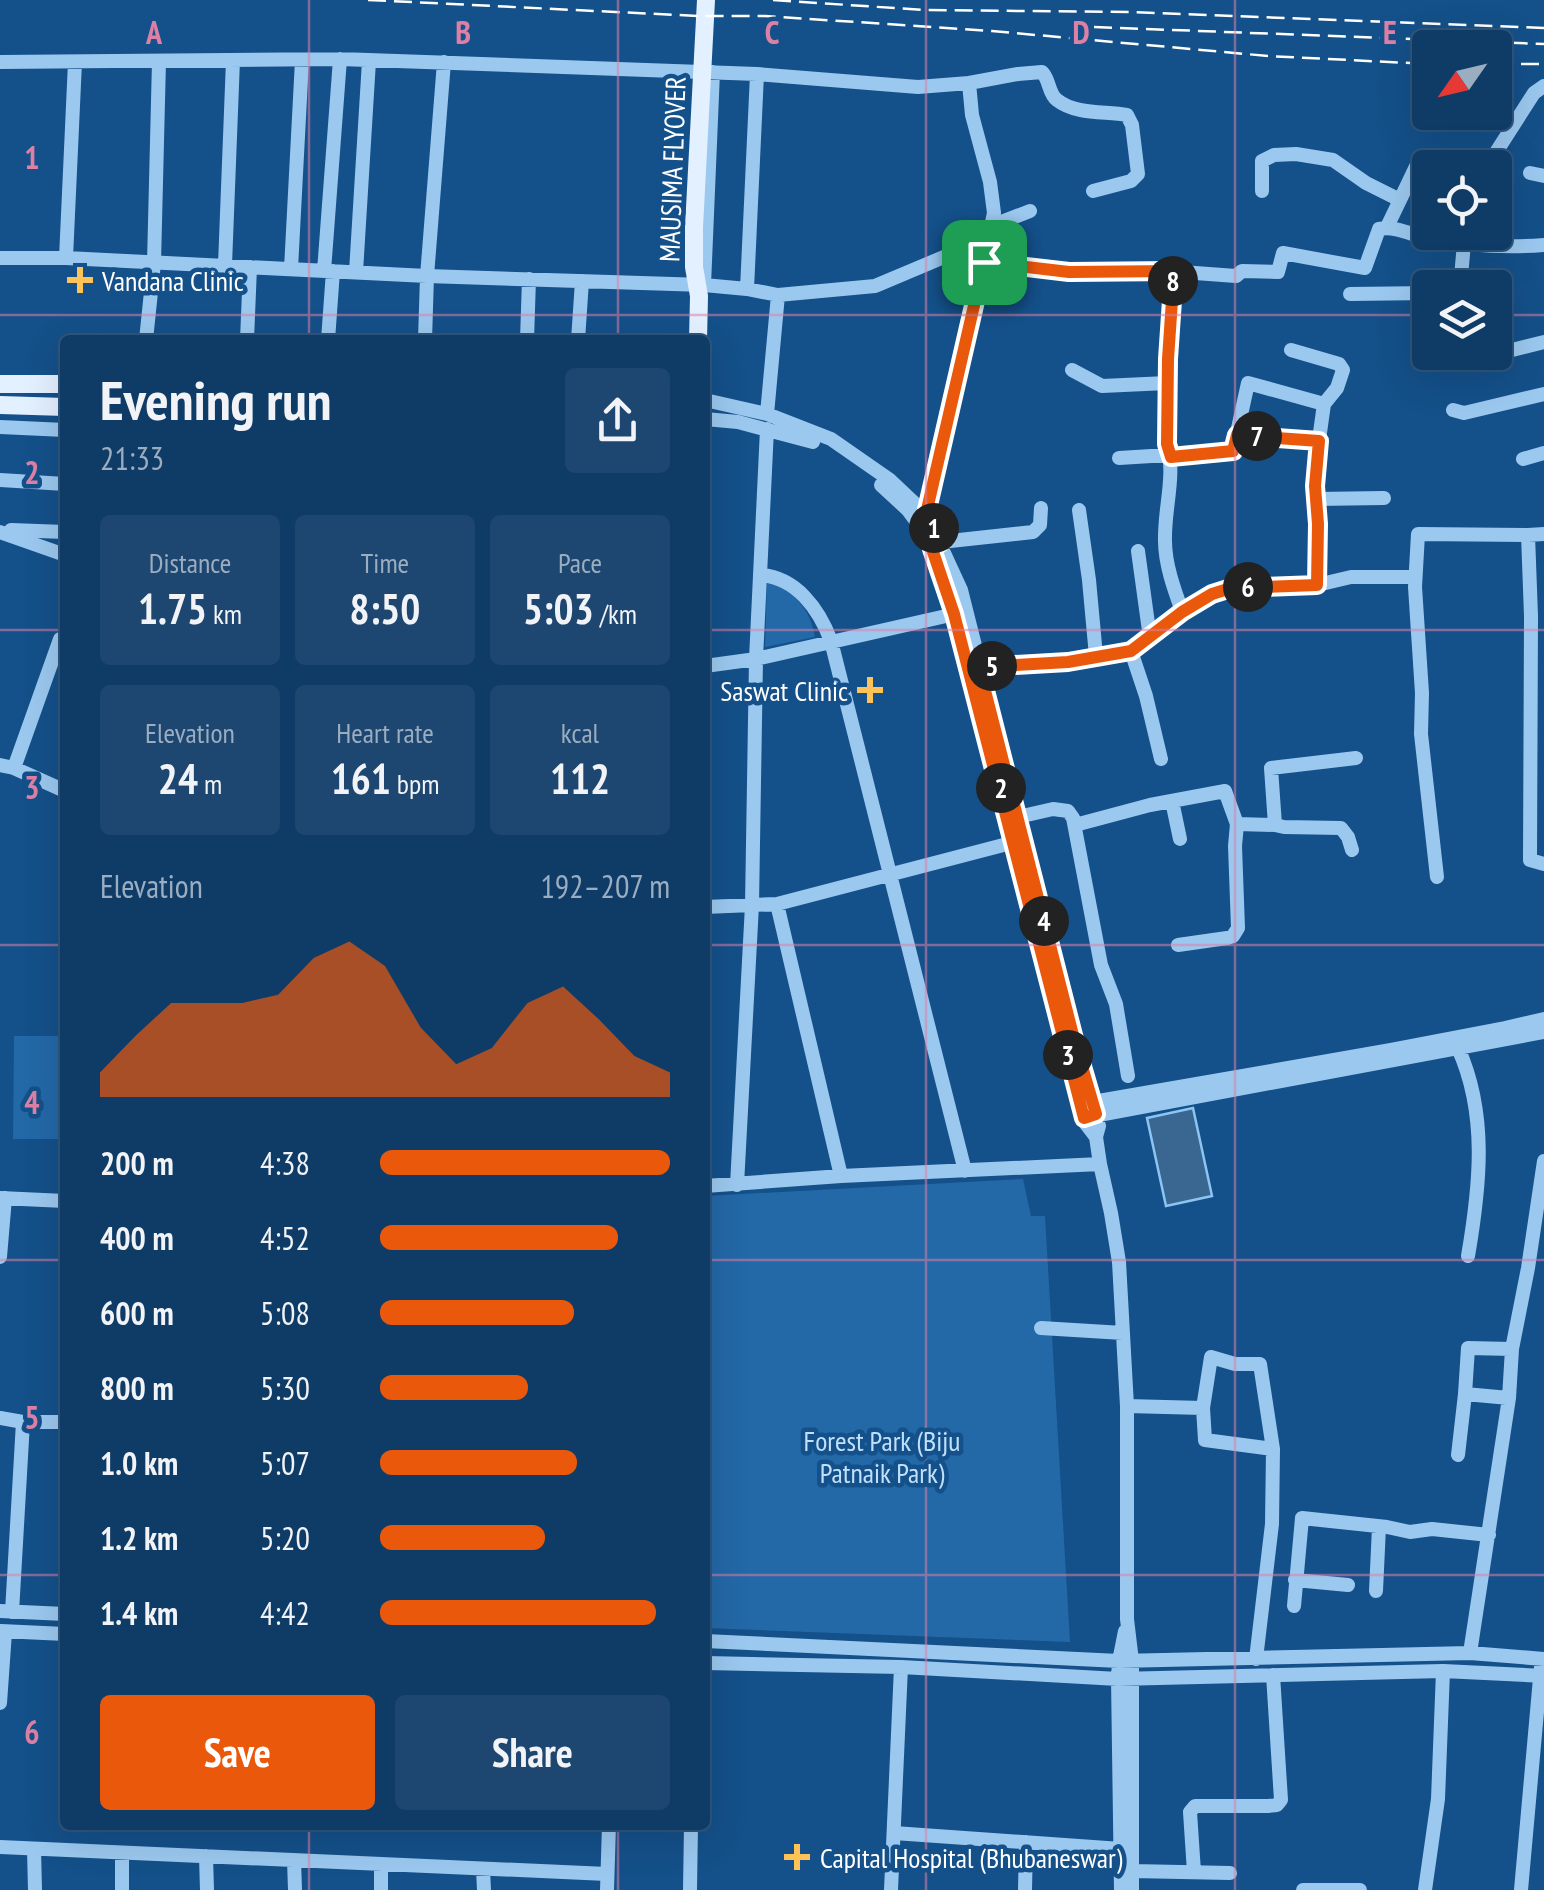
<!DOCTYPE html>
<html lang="en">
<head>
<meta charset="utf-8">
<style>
	body { margin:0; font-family:"PT Sans Narrow",sans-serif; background:#1d4770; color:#f1f3f6; height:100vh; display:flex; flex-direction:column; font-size:38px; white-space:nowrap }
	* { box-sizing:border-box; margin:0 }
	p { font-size:32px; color:#9badc0 }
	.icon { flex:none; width:55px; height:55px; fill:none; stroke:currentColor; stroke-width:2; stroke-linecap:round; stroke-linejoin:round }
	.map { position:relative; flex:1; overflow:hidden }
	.side { position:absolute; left:60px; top:335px; width:650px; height:1495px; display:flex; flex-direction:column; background:#0f3c67; border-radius:10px; box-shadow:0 10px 40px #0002,0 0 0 2px #2f567b }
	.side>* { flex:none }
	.needle { width:65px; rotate:236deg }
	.buttons { position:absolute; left:1412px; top:30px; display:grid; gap:20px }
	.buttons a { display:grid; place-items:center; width:100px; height:100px; border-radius:10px; background:#0f3c67; box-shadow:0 10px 40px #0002,0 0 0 2px #2f567b; font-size:50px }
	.pin { position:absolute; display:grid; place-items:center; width:85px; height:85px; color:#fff; margin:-42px; border-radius:20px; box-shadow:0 5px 15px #0006 }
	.km { position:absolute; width:50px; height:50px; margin:-25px; border-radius:50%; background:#222; color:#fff; font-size:28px; line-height:50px; text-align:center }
	.round { display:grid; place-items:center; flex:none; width:105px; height:105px; border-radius:10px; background:#1d4770 }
	.head { display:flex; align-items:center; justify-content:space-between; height:170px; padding:0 40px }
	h1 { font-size:55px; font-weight:800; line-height:75px }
	.stats { display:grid; grid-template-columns:repeat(3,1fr); gap:15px; height:170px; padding:10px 40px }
	.stats div { display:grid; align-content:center; border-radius:10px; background:#1d4770; text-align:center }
	.stats b { font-size:42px; font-weight:800 }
	.stats small { font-size:28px; font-weight:400 }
	.stats p { font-size:28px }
	.chart { height:280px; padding:20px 40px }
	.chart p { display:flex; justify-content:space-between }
	.chart svg { width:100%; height:180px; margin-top:10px; fill:#ea580c; opacity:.7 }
	.cta { display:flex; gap:20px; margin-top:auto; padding:20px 40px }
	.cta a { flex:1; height:115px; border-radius:10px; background:#ea580c; color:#fff; font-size:40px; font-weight:800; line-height:115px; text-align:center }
	.cta a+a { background:#1d4770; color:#f1f3f6 }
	ul { padding:0 40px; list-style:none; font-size:32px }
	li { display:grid; grid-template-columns:160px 120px 1fr; align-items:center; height:75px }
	li i { height:25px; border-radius:12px; background:#ea580c }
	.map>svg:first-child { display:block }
	.green { fill:#2368a7 }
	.water { fill:#3a6791; stroke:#8cc4f2; stroke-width:2.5 }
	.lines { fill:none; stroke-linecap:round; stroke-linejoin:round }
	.minor { stroke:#9bc8ef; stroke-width:14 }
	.major { stroke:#e3f0ff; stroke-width:18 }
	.rail { stroke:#fff; stroke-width:2.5; stroke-dasharray:18 8; stroke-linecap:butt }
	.route-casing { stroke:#fff; stroke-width:20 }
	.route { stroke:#ea580c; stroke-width:12 }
	.grid { fill:none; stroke:#dd80a5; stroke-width:2.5; stroke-opacity:0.55 }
	.poi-dot { fill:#ffc259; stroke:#145089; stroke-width:4 }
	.labels { text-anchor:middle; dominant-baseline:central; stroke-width:9; stroke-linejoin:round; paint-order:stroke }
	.street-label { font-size:28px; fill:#fff; stroke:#145089 }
	.poi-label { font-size:28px; fill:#fff; stroke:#145089; text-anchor:start }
	.park-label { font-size:28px; fill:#c1e0fb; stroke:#145089 }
	.grid-label { font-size:32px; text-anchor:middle; font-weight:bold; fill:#dd80a5; stroke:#145089; stroke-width:9; stroke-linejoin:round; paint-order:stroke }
</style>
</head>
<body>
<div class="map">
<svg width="1544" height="1890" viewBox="0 0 1544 1890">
	<rect width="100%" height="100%" fill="#145089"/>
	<!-- green -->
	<path class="green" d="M 767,582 C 793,589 811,610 815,637 L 765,647 Z
		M 14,1036 L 65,1036 L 65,1139 L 13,1139 Z
		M 1023,1179 L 1031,1216 L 1045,1216 L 1070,1642 L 705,1628 L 705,1196 Z"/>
	<!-- water -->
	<path class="water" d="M 1193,1108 L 1212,1196 L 1166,1206 L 1147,1118 Z"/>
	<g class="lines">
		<!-- minor -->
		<path class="minor" d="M 0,62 L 340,59 L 757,74 L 918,87 L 969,83 L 972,115 L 990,182 L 994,213 L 959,375 L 926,514
			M 969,83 L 1018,74 L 1042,72 C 1050,80 1048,93 1057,100 C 1076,115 1105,111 1127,115 L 1132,125 L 1138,174 L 1131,181 L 1093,191
			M 1486,168 L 1534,93 L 1544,86
			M 1530,173 L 1544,176
			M 1262,191 L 1262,161 L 1274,155 L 1296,154 L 1333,160 L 1366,183 L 1400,200 L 1387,227
			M 1400,200 L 1421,156
			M 991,226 L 1030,211
			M 0,258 L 66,258 L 427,276 L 704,285 L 747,289 L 778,295 L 875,286 L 989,238
			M 66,258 L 75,62
			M 985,262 L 1069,272 L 1168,271 L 1236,276 L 1242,271 L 1278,272 L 1283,253 L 1365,268 L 1379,229 C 1395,226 1410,234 1425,238 C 1463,245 1505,248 1544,245
			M 225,265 L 233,60
			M 291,269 L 302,60
			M 324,271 L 340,59
			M 1174,271 L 1168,359 L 1167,444 C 1176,476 1164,508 1165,541 C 1165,564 1174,589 1182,611
			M 356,272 L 369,61
			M 704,285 L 713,72
			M 1460,288 L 1465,232
			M 747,289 L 757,74
			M 1350,294 L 1430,293
			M 146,340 L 154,263 L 159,61
			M 247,340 L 250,267
			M 328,340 L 333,271
			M 425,340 L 427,276 L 444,62
			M 527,340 L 529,279
			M 578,340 L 582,281
			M 1291,350 L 1339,364 L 1343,370 L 1337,388 L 1324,404
			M 1500,353 L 1544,342
			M 1072,370 L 1102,386 L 1167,383
			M 705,400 L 767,414 L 831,439 L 890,480 L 926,514 L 961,590 L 1074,1039 L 1099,1126 L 1096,1137 L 1100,1164 L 1111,1213 L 1119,1262 L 1127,1406 L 1127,1619 L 1132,1661 L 1132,1890
			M 1453,410 L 1464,413 L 1544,394
			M 767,414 L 778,295
			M 705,419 L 738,422 L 813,442
			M 0,427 L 65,430
			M 1237,435 L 1319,441
			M 1119,458 L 1233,451 L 1248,383 L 1324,404 L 1317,454 L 1315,486 L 1318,524 L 1317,585
			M 1523,459 L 1544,453
			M 0,480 L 65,484
			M 881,485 L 908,510 L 922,529 L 932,549 L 955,614 L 984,722
			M 1316,499 L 1384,498
			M 1079,510 L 1089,580 L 1096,656
			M 11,530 L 65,532
			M 0,532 L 65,555
			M 1544,534 L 1528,535 L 1531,616 L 1530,860 L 1544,864
			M 937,545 L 941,542 L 1033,532 L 1040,525 L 1041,508
			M 1138,551 L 1150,638
			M 760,575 C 796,577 819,609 831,641 L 965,1171
			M 1131,651 L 1146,696 L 1161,759
			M 705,666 L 756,659 L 955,614
			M 979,667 L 1068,662 L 1131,651 L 1182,611 L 1213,594 L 1231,588 L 1317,585 L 1351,577 L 1415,577
			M 0,765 L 14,768 L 65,791
			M 14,768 L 60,639 L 65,641
			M 1172,801 L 1180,839
			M 1018,817 L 1053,809 L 1068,811 L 1073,818 L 1101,965 L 1116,1004 L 1128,1076
			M 1237,824 L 1275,825 L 1271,768 L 1356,758
			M 1075,825 L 1150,805 L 1225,791 L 1237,824 L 1235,846 L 1238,928 L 1233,936 L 1227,938 L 1178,945
			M 1275,825 L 1284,827 L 1341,828 L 1348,837 L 1352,850
			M 1437,877 L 1421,734 L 1422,693 L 1415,587 L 1418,534 L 1528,535
			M 1026,889 L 1086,1124 L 1096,1137
			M 777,904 L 841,1176
			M 705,907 L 777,904 L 1015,842
			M 1458,1048 C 1488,1114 1480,1186 1468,1256
			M 1087,1103 L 1391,1050 L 1505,1028 L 1544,1019
			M 1088,1117 L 1544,1032
			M 737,1185 L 752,905 L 756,659 L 767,429
			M 705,1186 L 841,1176 L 1100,1164
			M 0,1198 L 65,1201
			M 0,1257 L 5,1198
			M 1041,1328 L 1123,1333
			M 1509,1398 L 1465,1394 L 1468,1348 L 1512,1349
			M 1127,1406 L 1203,1408 L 1205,1440 L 1273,1449 L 1272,1524 L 1256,1659
			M 1203,1408 L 1211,1357 L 1235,1364 L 1260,1364 L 1273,1449
			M 0,1418 L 23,1422 L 65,1422
			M 1458,1455 L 1465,1394
			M 1295,1580 L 1348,1585
			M 1376,1591 L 1379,1527
			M 1294,1606 L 1302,1518 L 1387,1527 L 1410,1532 L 1432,1529 L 1489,1535
			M 0,1611 L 65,1614
			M 12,1612 L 23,1422
			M 1,1631 L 65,1634
			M 705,1641 L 1119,1661 L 1470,1653 L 1544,1659
			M 1470,1653 L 1509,1398 L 1512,1349 L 1528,1268 L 1544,1161
			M 705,1663 L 901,1667 L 1118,1679 L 1443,1671 L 1544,1676
			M 0,1703 L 5,1632
			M 894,1833 L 1121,1849
			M 0,1847 L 607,1874
			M 34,1849 L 35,1890
			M 122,1853 L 122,1890
			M 206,1856 L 207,1890
			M 294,1860 L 295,1890
			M 381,1864 L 381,1890
			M 483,1869 L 484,1890
			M 1132,1871 L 1230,1873
			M 1194,1872 L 1190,1812 L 1195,1806 L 1268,1806 L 1277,1805 L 1281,1800 L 1273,1675
			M 607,1890 L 609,1825
			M 690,1890 L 691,1825
			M 891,1890 L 901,1667
			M 1025,1890 L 1026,1842
			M 1121,1890 L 1118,1679 L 1119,1661 L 1125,1631
			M 1303,1890 L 1360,1890
			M 1425,1890 L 1438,1799 L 1443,1671
			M 1521,1890 L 1541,1667"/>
		<!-- major -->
		<path class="major" d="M 698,340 L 699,296 L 694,267 L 694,227 L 706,0
			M 0,384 L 65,384
			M 0,405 L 65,407"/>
		<!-- rail -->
		<path class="rail" d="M 368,0 L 700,16 L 765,16 L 992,31 L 1268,56 L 1430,64
			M 773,0 L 924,10 L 1129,12 L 1544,28
			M 1094,27 L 1544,44
			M 1495,64 L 1544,64"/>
	</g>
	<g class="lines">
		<defs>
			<path id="route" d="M 984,262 L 1069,272 L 1174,271 L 1168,359 L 1167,444 L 1171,457 L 1233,451 L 1237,435 L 1319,441 L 1315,486 L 1318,524 L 1317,585 L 1231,588 L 1212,594 L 1182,612 L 1131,651 L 1068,662 L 979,667 L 1074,1039 L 1096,1114 L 1084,1118 L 954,614 L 932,549 L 941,542 L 926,514 Z"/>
		</defs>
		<!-- route casing -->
		<use href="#route" class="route-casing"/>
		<!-- route -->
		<use href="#route" class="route"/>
	</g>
	<!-- grid -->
	<path class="grid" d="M 309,0 L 309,340M 618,0 L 618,340M 926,0 L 926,1890M 1235,0 L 1235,1890M 0,315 L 1430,315M 1495,315 L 1544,315M 0,630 L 65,630M 705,630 L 1544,630M 0,945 L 65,945M 705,945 L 1544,945M 0,1260 L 65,1260M 705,1260 L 1544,1260M 0,1575 L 65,1575M 705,1575 L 1544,1575M 309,1825 L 309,1890M 618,1825 L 618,1890"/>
	<!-- markers -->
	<g class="poi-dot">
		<path d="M75 265h10v10h10v10h-10v10h-10v-10h-10v-10h10z"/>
		<path d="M865 675h10v10h10v10h-10v10h-10v-10h-10v-10h10z"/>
		<path d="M792 1842h10v10h10v10h-10v10h-10v-10h-10v-10h10z"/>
	</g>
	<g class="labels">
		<!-- street labels -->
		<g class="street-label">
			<text transform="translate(672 169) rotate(-88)">MAUSIMA FLYOVER</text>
		</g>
		<!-- poi labels -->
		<g class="poi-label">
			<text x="102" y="280">Vandana Clinic</text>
			<text x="848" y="690" text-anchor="end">Saswat Clinic</text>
			<text x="820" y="1857">Capital Hospital (Bhubaneswar)</text>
		</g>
		<!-- park labels -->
		<g class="park-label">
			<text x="882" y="1440">Forest Park (Biju<tspan x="882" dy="32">Patnaik Park)</tspan></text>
		</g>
	</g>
	<g class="grid-label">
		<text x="154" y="44">A</text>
		<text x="463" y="44">B</text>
		<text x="772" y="44">C</text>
		<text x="1081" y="44">D</text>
		<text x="1390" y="44">E</text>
		<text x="32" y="169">1</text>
		<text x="32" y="484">2</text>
		<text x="32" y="799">3</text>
		<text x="32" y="1114">4</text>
		<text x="32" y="1429">5</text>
		<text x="32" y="1744">6</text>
	</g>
</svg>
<div class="buttons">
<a><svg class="needle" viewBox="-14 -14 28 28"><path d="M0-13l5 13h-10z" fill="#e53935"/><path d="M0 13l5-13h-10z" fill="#9badc0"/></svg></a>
<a><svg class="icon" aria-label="locate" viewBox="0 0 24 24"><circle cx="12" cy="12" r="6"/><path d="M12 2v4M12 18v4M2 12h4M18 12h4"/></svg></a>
<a><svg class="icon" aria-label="layers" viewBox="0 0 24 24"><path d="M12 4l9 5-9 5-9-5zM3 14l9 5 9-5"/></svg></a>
</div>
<div class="pin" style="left:984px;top:262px;background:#1e9e55"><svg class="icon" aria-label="arrive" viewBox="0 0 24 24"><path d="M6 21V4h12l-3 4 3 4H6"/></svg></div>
<b class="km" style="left:934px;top:528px">1</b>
<b class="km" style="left:1001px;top:788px">2</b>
<b class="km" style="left:1068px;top:1055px">3</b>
<b class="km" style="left:1044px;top:921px">4</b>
<b class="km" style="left:992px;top:666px">5</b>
<b class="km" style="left:1248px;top:587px">6</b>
<b class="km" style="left:1257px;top:436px">7</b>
<b class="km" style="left:1173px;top:281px">8</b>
<section class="side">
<div class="head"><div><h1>Evening run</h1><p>21:33</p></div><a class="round"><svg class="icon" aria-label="share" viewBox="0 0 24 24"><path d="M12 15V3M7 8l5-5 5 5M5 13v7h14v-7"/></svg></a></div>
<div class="stats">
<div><p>Distance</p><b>1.75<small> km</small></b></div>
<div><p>Time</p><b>8:50</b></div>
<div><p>Pace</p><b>5:03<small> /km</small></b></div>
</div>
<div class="stats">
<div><p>Elevation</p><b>24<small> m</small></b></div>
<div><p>Heart rate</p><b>161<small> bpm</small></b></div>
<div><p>kcal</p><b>112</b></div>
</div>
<div class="chart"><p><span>Elevation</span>192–207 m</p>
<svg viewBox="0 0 160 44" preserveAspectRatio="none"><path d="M0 44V38L10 29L20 21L30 21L40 21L50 19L60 10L70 6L80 12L90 27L100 36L110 32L120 21L130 17L140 25L150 34L160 38V44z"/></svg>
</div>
<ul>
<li><b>200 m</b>4:38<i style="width:100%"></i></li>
<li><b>400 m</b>4:52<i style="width:82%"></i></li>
<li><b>600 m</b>5:08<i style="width:67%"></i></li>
<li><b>800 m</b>5:30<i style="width:51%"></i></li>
<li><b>1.0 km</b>5:07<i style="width:68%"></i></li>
<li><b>1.2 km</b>5:20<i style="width:57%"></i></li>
<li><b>1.4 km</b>4:42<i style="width:95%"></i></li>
</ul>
<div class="cta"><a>Save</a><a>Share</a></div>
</section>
</div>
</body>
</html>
